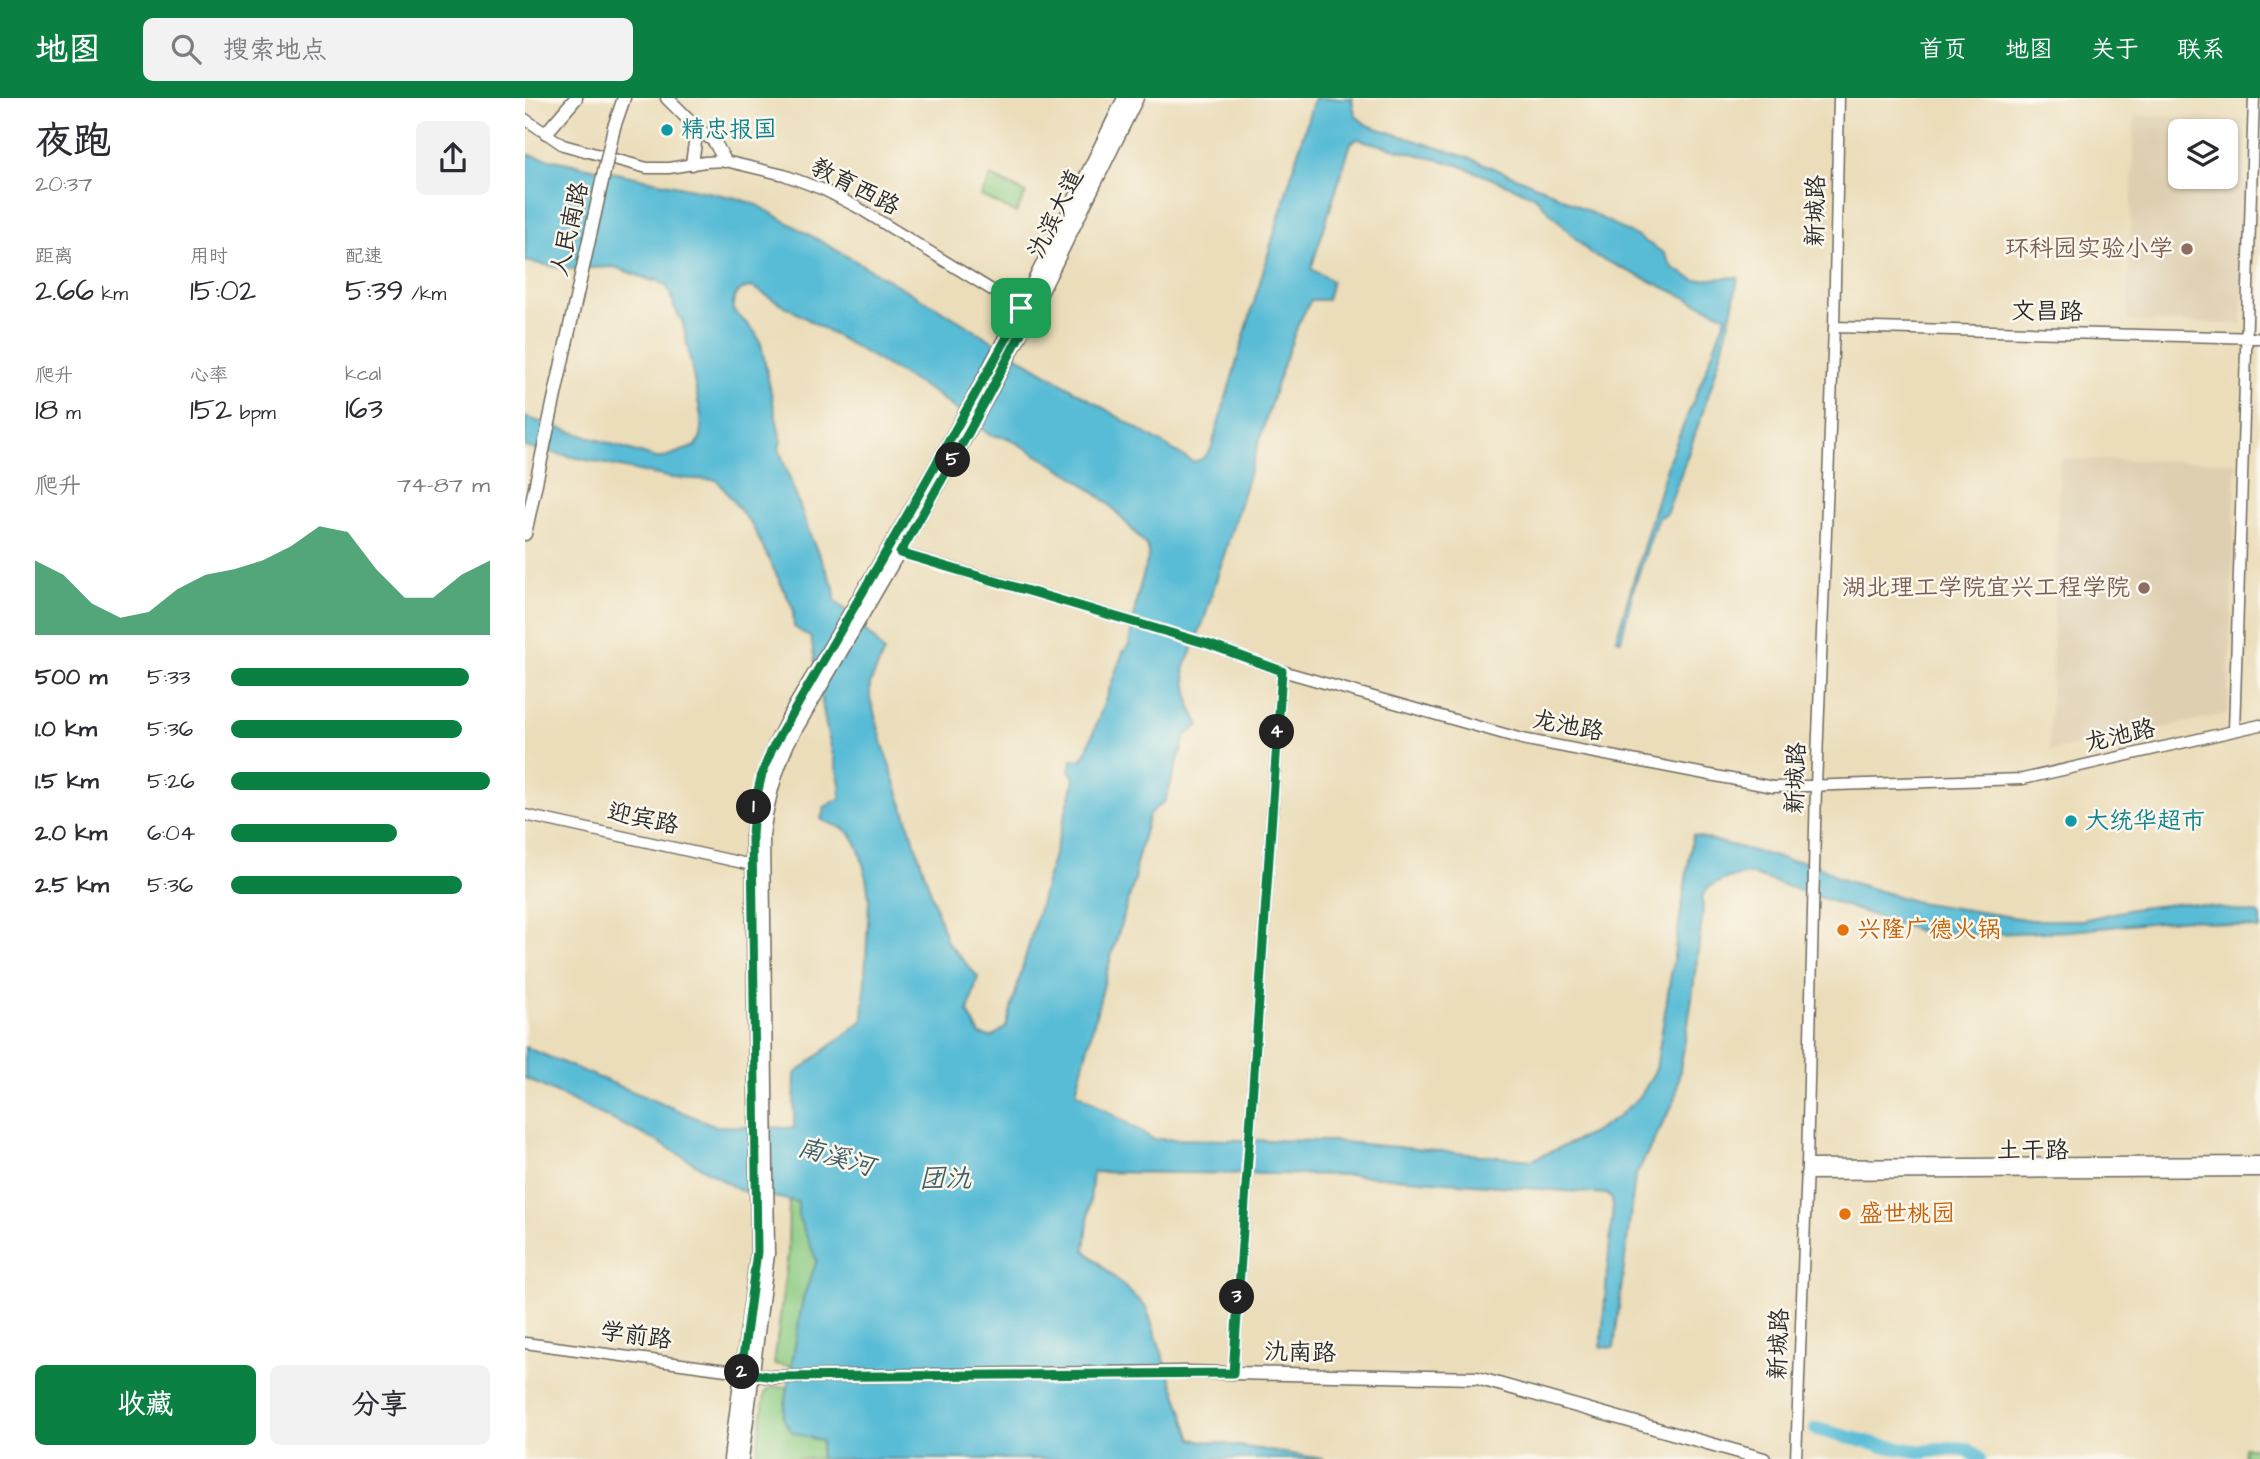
<!DOCTYPE html>
<html lang="zh">
<head>
<meta charset="utf-8">
<style>
	body { margin:0; font-family:"Architects Daughter","LXGW WenKai TC",sans-serif; background:#f2f2f3; color:#2b2b33; height:100vh; display:flex; flex-direction:column; font-size:26px; white-space:nowrap }
	* { box-sizing:border-box; margin:0 }
	p { font-size:23px; color:#7c7c81 }
	.icon { flex:none; width:38px; height:38px; fill:none; stroke:currentColor; stroke-width:2; stroke-linecap:round; stroke-linejoin:round }
	.map { position:relative; flex:1; overflow:hidden }
	.side { display:flex; flex-direction:column; background:#fff; width:525px }
	.side>* { flex:none }
	.buttons { position:absolute; left:1643px; top:21px; display:grid; gap:14px }
	.buttons a { display:grid; place-items:center; width:70px; height:70px; border-radius:10px; background:#fff; box-shadow:0 2px 5px #0004; font-size:35px }
	.pin { position:absolute; display:grid; place-items:center; width:60px; height:60px; color:#fff; margin:-30px; border-radius:14px; box-shadow:0 4px 10px #0006 }
	.km { position:absolute; width:35px; height:35px; margin:-18px; border-radius:50%; background:#222; color:#fff; font-size:19px; line-height:35px; text-align:center }
	.round { display:grid; place-items:center; flex:none; width:74px; height:74px; border-radius:10px; background:#f2f2f3 }
	.summary { display:flex; align-items:center; justify-content:space-between; height:119px; padding:0 35px }
	h1 { font-size:38px; font-weight:600; line-height:52px }
	.stats { display:grid; grid-template-columns:repeat(3,1fr); gap:10px; height:119px; padding:7px 35px }
	.stats div { display:grid; align-content:center }
	.stats b { font-size:30px; font-weight:600 }
	.stats small { font-size:19px; font-weight:400 }
	.stats p { font-size:19px }
	.chart { height:196px; padding:14px 35px }
	.chart p { display:flex; justify-content:space-between }
	.chart svg { width:100%; height:126px; margin-top:7px; fill:#0b8043; opacity:.7 }
	.primary-button { display:flex; gap:14px; margin-top:auto; padding:14px 35px }
	.primary-button a { flex:1; height:80px; border-radius:10px; background:#0b8043; color:#fff; font-size:28px; font-weight:600; line-height:80px; text-align:center }
	.primary-button a+a { background:#f2f2f3; color:#2b2b33 }
	ul { padding:0 35px; list-style:none; font-size:23px }
	li { display:grid; grid-template-columns:112px 84px 1fr; align-items:center; height:52px }
	li i { height:18px; border-radius:9px; background:#0b8043 }
	header { display:flex; align-items:center; gap:42px; box-sizing:border-box; height:98px; padding:0 35px; background:#0b8043; color:#fff }
	header strong { font-size:33px }
	nav { display:flex; gap:38px; margin-inline-start:auto; font-size:24px }
	.search { width:490px; height:63px; background:#f2f2f3; display:flex; align-items:center; gap:18px; box-sizing:border-box; padding:0 24px; border-radius:10px; color:#7c7c81; font-size:26px }
	main { display:flex; flex:1; min-height:0 }
	.map>svg:first-child { display:block }
	.built { fill:#decfb1; fill-rule:evenodd }
	.green { fill:#8bca81; stroke:#5b7a56; stroke-width:2 }
	.water { fill:#58bcd6; stroke:#427480; stroke-width:2; fill-rule:evenodd }
	.lines { fill:none; stroke-linecap:round; stroke-linejoin:round }
	.river { stroke:#58bcd6; stroke-width:14 }
	.tertiary-casing { stroke:#6e695d; stroke-width:13 }
	.secondary-casing { stroke:#6e695d; stroke-width:15 }
	.primary-casing { stroke:#6e695d; stroke-width:15 }
	.tertiary { stroke:#fff; stroke-width:10 }
	.secondary { stroke:#fff; stroke-width:12 }
	.primary { stroke:#fff; stroke-width:12 }
	.secondary-bridge-casing { stroke:#6e695d; stroke-width:15; stroke-linecap:butt }
	.secondary-bridge { stroke:#fff; stroke-width:12 }
	.route-casing { stroke:#fff; stroke-width:14 }
	.route { stroke:#0b8043; stroke-width:9 }
	.culture-dot { fill:#0f9aa8; stroke:#fbf7ec; stroke-width:2.5 }
	.education-dot { fill:#8d6e63; stroke:#fbf7ec; stroke-width:2.5 }
	.food-dot { fill:#e8710a; stroke:#fbf7ec; stroke-width:2.5 }
	.labels { text-anchor:middle; dominant-baseline:central; stroke-width:5; stroke-linejoin:round; paint-order:stroke }
	.culture-label { font-size:24px; fill:#0d838f; stroke:#fbf7ec; text-anchor:start }
	.street-label { font-size:24px; fill:#2b2b2b; stroke:#fbf7ec }
	.education-label { font-size:24px; fill:#785e54; stroke:#fbf7ec; text-anchor:end }
	.food-label { font-size:24px; fill:#c56008; stroke:#fbf7ec; text-anchor:start }
	.water-label { font-size:26px; font-style:italic; fill:#3b5e67; stroke:#fbf7ec }
</style>
</head>
<body>
<header>
<strong>地图</strong>
<div class="search"><svg class="icon" aria-label="search" viewBox="0 0 24 24"><circle cx="10" cy="10" r="6"/><path d="M15 15l6 6"/></svg>搜索地点</div>
<nav><a>首页</a><a>地图</a><a>关于</a><a>联系</a></nav>
</header>
<main>
<section class="side">
<div class="summary"><div><h1>夜跑</h1><p>20:37</p></div><a class="round"><svg class="icon" aria-label="share" viewBox="0 0 24 24"><path d="M12 15V3M7 8l5-5 5 5M5 13v7h14v-7"/></svg></a></div>
<div class="stats">
<div><p>距离</p><b>2.66<small> km</small></b></div>
<div><p>用时</p><b>15:02</b></div>
<div><p>配速</p><b>5:39<small> /km</small></b></div>
</div>
<div class="stats">
<div><p>爬升</p><b>18<small> m</small></b></div>
<div><p>心率</p><b>152<small> bpm</small></b></div>
<div><p>kcal</p><b>163</b></div>
</div>
<div class="chart"><p><span>爬升</span>74–87 m</p>
<svg viewBox="0 0 160 44" preserveAspectRatio="none"><path d="M0 44V18L10 23L20 33L30 38L40 36L50 28L60 23L70 21L80 18L90 13L100 6L110 8L120 21L130 31L140 31L150 23L160 18V44z"/></svg>
</div>
<ul>
<li><b>500 m</b>5:33<i style="width:92%"></i></li>
<li><b>1.0 km</b>5:36<i style="width:89%"></i></li>
<li><b>1.5 km</b>5:26<i style="width:100%"></i></li>
<li><b>2.0 km</b>6:04<i style="width:64%"></i></li>
<li><b>2.5 km</b>5:36<i style="width:89%"></i></li>
</ul>
<div class="primary-button"><a>收藏</a><a>分享</a></div>
</section>
<div class="map">
<svg width="1735" height="1361" viewBox="0 0 1735 1361">
	<rect width="100%" height="100%" fill="#fbf7ec"/>
	<filter id="ink" filterUnits="userSpaceOnUse"><feTurbulence type="fractalNoise" baseFrequency=".0143" numOctaves="2"/><feDisplacementMap in="SourceGraphic" scale="14" xChannelSelector="R" yChannelSelector="G"/><feConvolveMatrix kernelMatrix="1 2 1 2 8 2 1 2 1" color-interpolation-filters="sRGB"/></filter>
	<filter id="wash" filterUnits="userSpaceOnUse"><feTurbulence type="fractalNoise" baseFrequency=".00686" numOctaves="4" result="noise"/><feDisplacementMap in="SourceGraphic" scale="28" xChannelSelector="R" yChannelSelector="G"/><feGaussianBlur stdDeviation="1.57" result="paint"/><feColorMatrix in="noise" values="0 0 0 0 0 0 0 0 0 0 0 0 0 0 0 0 0 1.4 0 .05"/><feComposite in="paint" operator="in"/></filter>
	<g filter="url(#wash)">
		<rect width="100%" height="100%" fill="#ebddba"/>
		<!-- built -->
		<path class="built" d="M 1609,17 L 1721,22 L 1717,226 L 1603,223 ZM 1656,33 L 1701,33 L 1701,79 L 1656,79 Z
			M 1535,361 L 1711,364 L 1703,616 L 1524,653 Z"/>
		<!-- green -->
		<path class="green" d="M 466,78 L 501,95 L 491,115 L 456,98 Z
			M 264,1102 L 273,1104 L 273,1118 L 292,1163 L 278,1200 L 267,1268 L 249,1266 L 263,1155 Z
			M 246,1289 L 263,1289 L 258,1320 L 267,1334 L 297,1343 L 295,1361 L 231,1361 L 240,1295 Z
			M 1719,1349 L 1735,1349 L 1735,1361 L 1720,1361 Z"/>
		<!-- water -->
		<path class="water" d="M 789,0 L 827,0 L 828,9 L 832,19 L 842,27 L 942,59 L 1024,93 L 1113,139 L 1139,155 L 1147,169 L 1170,182 L 1213,179 C 1200,261 1169,339 1141,417 L 1135,418 L 1132,422 L 1108,493 L 1096,542 L 1091,541 L 1144,362 L 1180,275 L 1201,218 L 1066,156 L 1009,98 L 933,67 L 832,41 L 826,45 L 786,171 L 807,183 L 802,202 L 786,202 L 774,224 L 753,282 L 679,522 L 659,571 L 666,611 L 675,627 L 661,637 L 640,703 L 624,716 L 610,770 L 611,777 L 586,859 L 551,994 L 628,1041 L 807,1043 L 1007,1062 L 1066,1036 L 1093,1019 L 1117,996 L 1131,971 L 1168,737 L 1266,763 C 1279,761 1303,770 1312,780 L 1392,804 L 1506,822 L 1557,822 L 1612,810 L 1660,805 L 1735,816 L 1735,831 L 1663,821 L 1546,833 L 1462,836 L 1394,833 L 1226,776 L 1203,780 L 1185,788 L 1180,793 L 1177,800 L 1178,814 L 1166,907 L 1150,1002 L 1110,1079 L 1089,1250 L 1076,1249 L 1088,1108 L 1087,1101 L 1081,1096 L 829,1077 L 568,1074 L 560,1152 L 621,1209 L 667,1341 L 799,1361 L 295,1361 L 297,1343 L 267,1334 L 258,1320 L 278,1200 L 292,1163 L 273,1118 L 273,1104 L 214,1092 L 130,1042 L 0,980 L 0,949 L 191,1028 L 269,1030 L 270,976 L 338,922 L 344,802 C 343,786 336,743 322,733 C 314,727 304,727 296,721 L 300,709 L 315,700 L 315,685 L 302,633 L 286,540 L 269,529 L 268,510 L 228,429 L 192,382 L 147,380 L 0,349 L 0,319 L 131,360 L 137,360 L 171,348 L 176,338 L 176,318 L 158,225 L 148,207 L 149,205 L 146,199 L 147,198 L 140,186 L 138,187 L 130,181 L 128,183 L 89,169 L 41,171 L 0,163 L 0,56 L 211,100 L 232,107 L 411,209 L 668,364 C 677,362 681,359 686,351 ZM 227,189 L 409,295 L 465,337 L 483,340 L 548,378 L 583,405 L 622,448 L 624,456 L 612,500 L 604,547 L 598,554 L 560,657 L 555,662 L 547,662 L 544,672 L 549,680 L 548,688 L 481,929 L 467,939 L 455,937 L 443,914 L 453,879 L 422,844 L 359,650 L 345,600 L 345,586 L 359,554 L 349,541 L 310,502 L 309,489 L 287,442 L 254,351 L 256,343 L 236,246 L 230,234 L 208,212 C 208,197 212,190 227,189 Z"/>
		<g class="lines">
			<!-- river -->
			<path class="river" d="M 1291,1331 L 1354,1347 L 1398,1354 L 1425,1350 L 1442,1351 L 1454,1361"/>
		</g>
	</g>
	<g filter="url(#ink)">
		<g class="lines">
			<defs>
				<path id="tertiary" d="M 0,21 L 38,47 L 122,70 L 144,70 L 180,64 L 200,63 L 259,77 L 299,92 L 332,109 L 501,213
					M 1309,229 L 1735,240
					M 366,452 L 683,546 L 757,573 L 997,641 L 1248,689 L 1498,681 L 1735,627
					M 1709,633 L 1729,0
					M 0,717 L 227,767
					M 1282,1067 L 1735,1064
					M 1281,1076 L 1735,1073
					M 0,1245 L 216,1274
					M 708,1275 L 757,573
					M 1271,1361 L 1282,1067 L 1291,688 L 1309,229 L 1314,0"/>
				<path id="secondary" d="M 142,0 L 172,30 L 167,66
					M 89,29 L 99,0
					M 172,30 L 189,43 L 200,63
					M 21,35 L 51,0
					M 0,436 L 41,246
					M 218,1275 L 248,1279 L 660,1274 L 952,1280 L 1239,1361"/>
				<path id="primary" d="M 205,1361 L 232,1154 L 227,738 C 233,663 262,621 299,559 C 327,510 357,462 385,413 C 463,279 531,140 599,0
					M 217,1361 L 243,1156 L 238,737 C 242,704 250,675 263,645 L 445,332 L 493,242 L 612,0"/>
			</defs>
			<!-- tertiary casing -->
			<use href="#tertiary" class="tertiary-casing"/>
			<!-- secondary casing -->
			<use href="#secondary" class="secondary-casing"/>
			<!-- primary casing -->
			<use href="#primary" class="primary-casing"/>
			<!-- tertiary -->
			<use href="#tertiary" class="tertiary"/>
			<!-- secondary -->
			<use href="#secondary" class="secondary"/>
			<!-- primary -->
			<use href="#primary" class="primary"/>
			<defs>
				<path id="secondary-bridge" d="M 41,246 L 89,29"/>
			</defs>
			<!-- secondary-bridge casing -->
			<use href="#secondary-bridge" class="secondary-bridge-casing"/>
			<!-- secondary-bridge -->
			<use href="#secondary-bridge" class="secondary-bridge"/>
		</g>
	</g>
	<g class="lines" filter="url(#ink)">
		<defs>
			<path id="route" d="M 496,210 L 506,216 L 445,332 L 375,455 L 683,546 L 757,573 L 708,1275 L 248,1279 L 216,1274 L 232,1154 L 227,738 L 229,709 L 237,676 L 247,651 L 384,414 L 484,236 Z"/>
		</defs>
		<!-- route casing -->
		<use href="#route" class="route-casing"/>
		<!-- route -->
		<use href="#route" class="route"/>
	</g>
	<!-- markers -->
	<g class="culture-dot">
		<circle cx="142" cy="32" r="7"/>
		<circle cx="1546" cy="723" r="7"/>
	</g>
	<g class="education-dot">
		<circle cx="1662" cy="151" r="7"/>
		<circle cx="1619" cy="490" r="7"/>
	</g>
	<g class="food-dot">
		<circle cx="1318" cy="832" r="7"/>
		<circle cx="1320" cy="1116" r="7"/>
	</g>
	<g class="labels">
		<!-- culture labels -->
		<g class="culture-label">
			<text x="156" y="32">精忠报国</text>
			<text x="1560" y="723">大统华超市</text>
		</g>
		<!-- street labels -->
		<g class="street-label">
			<text transform="translate(330 89) rotate(27)">教育西路</text>
			<text transform="translate(1291 113) rotate(-89)">新城路</text>
			<text transform="translate(531 116) rotate(-64)">氿滨大道</text>
			<text transform="translate(45 131) rotate(-77)">人民南路</text>
			<text transform="translate(1522 214) rotate(1)">文昌路</text>
			<text transform="translate(1043 628) rotate(11)">龙池路</text>
			<text transform="translate(1595 638) rotate(-13)">龙池路</text>
			<text transform="translate(1271 680) rotate(-88)">新城路</text>
			<text transform="translate(118 721) rotate(12)">迎宾路</text>
			<text x="1508" y="1053">土干路</text>
			<text transform="translate(111 1238) rotate(8)">学前路</text>
			<text transform="translate(1254 1246) rotate(-88)">新城路</text>
			<text transform="translate(775 1255) rotate(1)">氿南路</text>
		</g>
		<!-- education labels -->
		<g class="education-label">
			<text x="1648" y="151">环科园实验小学</text>
			<text x="1605" y="490">湖北理工学院宜兴工程学院</text>
		</g>
		<!-- food labels -->
		<g class="food-label">
			<text x="1332" y="832">兴隆广德火锅</text>
			<text x="1334" y="1116">盛世桃园</text>
		</g>
		<!-- water labels -->
		<g class="water-label">
			<text transform="translate(311 1059) rotate(16)">南溪河</text>
			<text x="420" y="1081">团氿</text>
		</g>
	</g>
</svg>
<div class="buttons">
<a><svg class="icon" aria-label="layers" viewBox="0 0 24 24"><path d="M12 4l9 5-9 5-9-5zM3 14l9 5 9-5"/></svg></a>
</div>
<div class="pin" style="left:496px;top:210px;background:#1e9e55"><svg class="icon" aria-label="arrive" viewBox="0 0 24 24"><path d="M6 21V4h12l-3 4 3 4H6"/></svg></div>
<b class="km" style="left:229px;top:709px">1</b>
<b class="km" style="left:217px;top:1274px">2</b>
<b class="km" style="left:712px;top:1199px">3</b>
<b class="km" style="left:752px;top:634px">4</b>
<b class="km" style="left:428px;top:362px">5</b>
</div>
</main>
</body>
</html>
